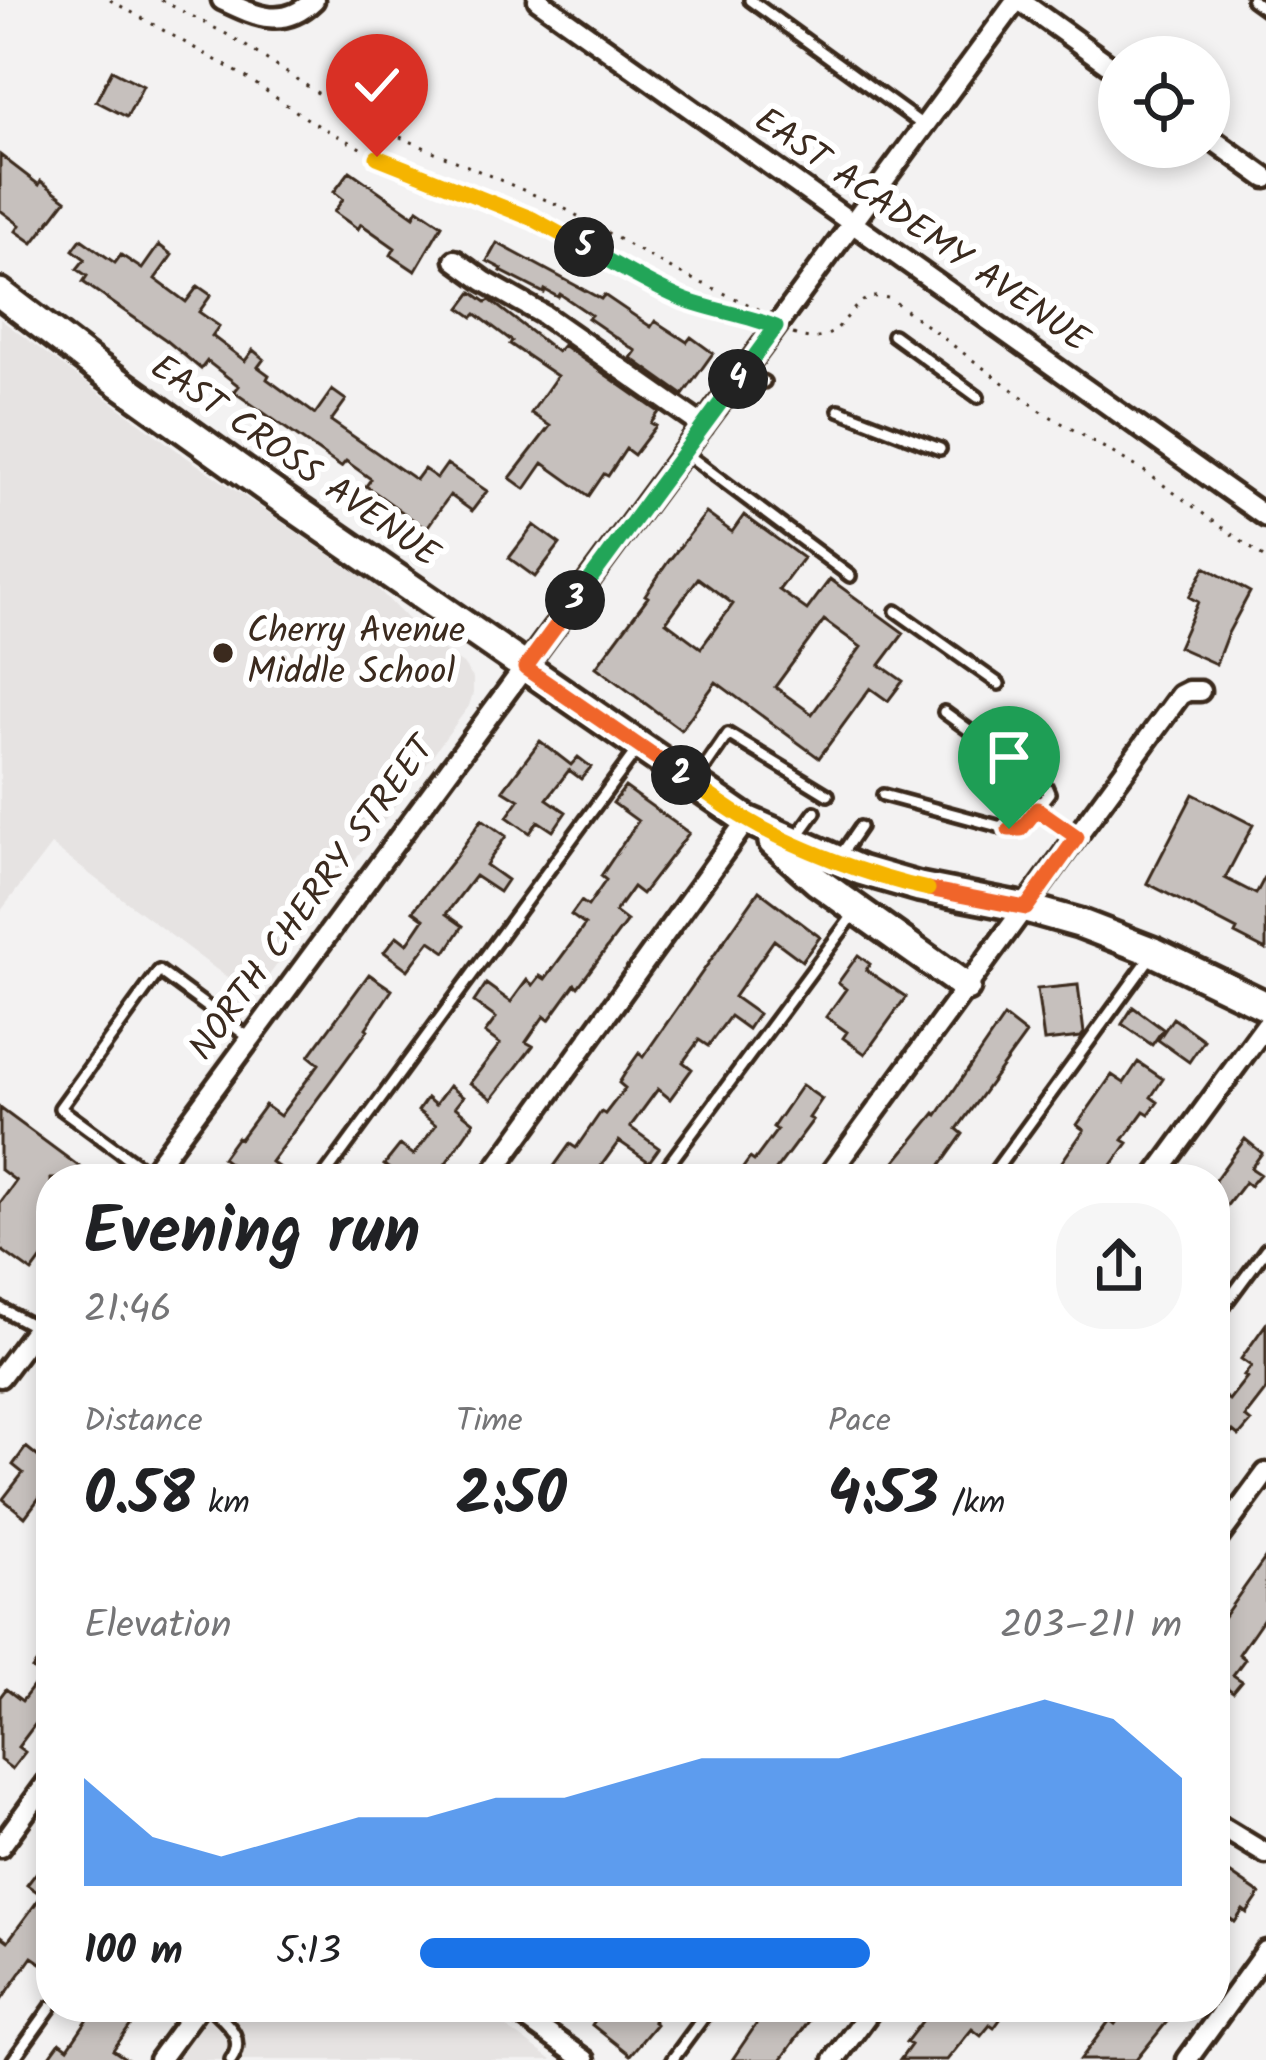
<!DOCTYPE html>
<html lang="en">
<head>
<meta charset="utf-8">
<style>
	body { margin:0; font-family:Kalam,sans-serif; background:#f6f6f6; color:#202124; height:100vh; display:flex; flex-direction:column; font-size:45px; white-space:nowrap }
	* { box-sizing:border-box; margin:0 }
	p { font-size:39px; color:#757577 }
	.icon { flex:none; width:66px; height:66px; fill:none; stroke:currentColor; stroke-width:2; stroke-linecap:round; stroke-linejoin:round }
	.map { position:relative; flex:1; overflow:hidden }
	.sheet { position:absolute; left:36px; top:1164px; width:1194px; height:858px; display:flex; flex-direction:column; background:#fff; border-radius:48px; box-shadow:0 6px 18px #0003 }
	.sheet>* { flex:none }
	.fabs { position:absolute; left:1098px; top:36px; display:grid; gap:24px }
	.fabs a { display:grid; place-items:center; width:132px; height:132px; border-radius:50%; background:#fff; box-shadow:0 6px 18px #0003; font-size:60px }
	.pin { position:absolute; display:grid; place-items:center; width:102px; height:102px; color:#fff; margin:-123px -51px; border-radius:50% 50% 50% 0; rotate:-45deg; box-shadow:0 0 12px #0007 }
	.pin .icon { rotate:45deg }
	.km { position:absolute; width:60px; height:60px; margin:-30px; border-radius:50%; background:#222; color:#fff; font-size:33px; line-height:60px; text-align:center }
	.round { display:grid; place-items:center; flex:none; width:126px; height:126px; border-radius:48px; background:#f6f6f6 }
	.headline { display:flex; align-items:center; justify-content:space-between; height:204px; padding:0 48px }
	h1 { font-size:66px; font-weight:800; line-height:90px }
	.figures { display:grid; grid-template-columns:repeat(3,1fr); gap:18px; height:204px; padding:12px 48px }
	.figures div { display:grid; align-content:center }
	.figures b { font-size:60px; font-weight:800 }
	.figures small { font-size:33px; font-weight:400 }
	.figures p { font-size:33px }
	.chart { height:336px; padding:24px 48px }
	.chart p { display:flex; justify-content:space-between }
	.chart svg { width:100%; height:216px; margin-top:12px; fill:#1a73e8; opacity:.7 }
	ul { padding:0 48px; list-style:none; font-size:39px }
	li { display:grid; grid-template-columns:192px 144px 1fr; align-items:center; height:90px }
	li i { height:30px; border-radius:15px; background:#1a73e8 }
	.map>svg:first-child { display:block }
	.built { fill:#e6e3e2 }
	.building { fill:#c6c0bd; stroke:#3b2a1e; stroke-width:3; fill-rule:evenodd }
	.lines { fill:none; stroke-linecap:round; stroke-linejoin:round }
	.lane-casing { stroke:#3b2a1e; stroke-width:18 }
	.street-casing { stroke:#3b2a1e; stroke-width:27 }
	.secondary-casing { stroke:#3b2a1e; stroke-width:36 }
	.path { stroke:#3b2a1e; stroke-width:3; stroke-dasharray:3 9; stroke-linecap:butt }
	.lane { stroke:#fff; stroke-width:9 }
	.street { stroke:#fff; stroke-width:18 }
	.secondary { stroke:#fff; stroke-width:27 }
	.split-1-casing { stroke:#fff; stroke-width:24 }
	.split-2-casing { stroke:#fff; stroke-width:24 }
	.split-3-casing { stroke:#fff; stroke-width:24 }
	.split-4-casing { stroke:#fff; stroke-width:24 }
	.split-5-casing { stroke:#fff; stroke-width:24 }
	.split-6-casing { stroke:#fff; stroke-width:24 }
	.split-1 { stroke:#f0652b; stroke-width:15 }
	.split-2 { stroke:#f5b400; stroke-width:15 }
	.split-3 { stroke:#f0652b; stroke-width:15 }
	.split-4 { stroke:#22a559; stroke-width:15 }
	.split-5 { stroke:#22a559; stroke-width:15 }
	.split-6 { stroke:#f5b400; stroke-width:15 }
	.poi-dot { fill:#3b2a1e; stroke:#fff; stroke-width:4.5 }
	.labels { text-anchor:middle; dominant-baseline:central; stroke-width:12; stroke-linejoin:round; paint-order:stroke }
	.street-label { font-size:36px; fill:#3b2a1e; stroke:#fff }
	.poi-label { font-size:36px; fill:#3b2a1e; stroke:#fff; text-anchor:start }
</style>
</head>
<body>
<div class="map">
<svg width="1266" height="2060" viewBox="0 0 1266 2060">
	<rect width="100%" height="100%" fill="#f3f2f2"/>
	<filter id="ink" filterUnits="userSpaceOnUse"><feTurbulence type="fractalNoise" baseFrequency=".00833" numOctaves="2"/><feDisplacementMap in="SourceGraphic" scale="24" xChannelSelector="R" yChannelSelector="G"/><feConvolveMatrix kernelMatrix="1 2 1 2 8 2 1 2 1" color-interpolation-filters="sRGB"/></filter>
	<g filter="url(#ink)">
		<!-- built -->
		<path class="built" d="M 0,319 L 182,454 L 374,585 L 429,641 L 463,664 L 473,678 L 473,693 L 469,706 L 253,997 L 51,845 L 0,912 Z
			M 214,2007 L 478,2007 L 552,2060 L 176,2060 Z"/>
		<!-- building -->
		<path class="building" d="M 112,70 L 143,86 L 127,117 L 96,101 Z
			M 0,155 L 39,185 L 41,181 L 66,200 L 33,243 L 16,231 L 20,225 L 0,210 Z
			M 350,171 L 414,216 L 418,209 L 442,225 L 415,271 L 391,255 L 395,248 L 361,224 L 358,229 L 334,212 L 343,199 L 334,192 Z
			M 81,239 L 115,263 L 121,255 L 142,269 L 159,245 L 172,255 L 155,279 L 186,302 L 198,286 L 211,295 L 199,312 L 219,326 L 212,336 L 245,361 L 253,350 L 264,359 L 258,367 L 269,375 L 267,379 L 315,414 L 332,390 L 346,400 L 331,421 L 416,480 L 424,469 L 437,478 L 447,464 L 487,491 L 472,511 L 450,495 L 426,529 L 366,486 L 371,479 L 346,461 L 341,467 L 234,392 L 239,386 L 207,361 L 201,369 L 166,340 L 83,282 L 87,276 L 77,269 L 85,259 L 73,250 Z
			M 497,243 L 601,299 L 604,295 L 651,327 L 655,321 L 687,342 L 691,337 L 713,353 L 683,395 L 631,358 L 636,351 L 588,318 L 591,315 L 560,294 L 558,297 L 545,290 L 544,293 L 501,271 L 502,269 L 487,261 Z
			M 472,292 L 486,302 L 490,300 L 557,352 L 563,345 L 659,412 L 651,423 L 656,426 L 634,455 L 626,449 L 608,476 L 604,474 L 589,496 L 543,463 L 525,489 L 510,478 L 550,426 L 531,413 L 557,376 L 510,344 L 512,341 L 476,314 L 473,317 L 460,308 Z
			M 706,513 L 732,532 L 744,515 L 803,558 L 779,590 L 807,610 L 830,579 L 904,633 L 880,665 L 903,681 L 888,701 L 870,688 L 819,758 L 716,682 L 681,730 L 596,667 L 648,597 L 645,595 L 668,562 ZM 698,578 L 733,604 L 701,648 L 666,622 ZM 824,620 L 861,647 L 812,714 L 775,687 Z
			M 534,525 L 560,544 L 535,577 L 509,558 Z
			M 1205,567 L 1250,592 L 1227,635 L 1216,664 L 1178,647 L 1198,602 L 1189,597 Z
			M 540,741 L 571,765 L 578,757 L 591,767 L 581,779 L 569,770 L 547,799 L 566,812 L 553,831 L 538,821 L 530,833 L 507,817 L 519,800 L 503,790 Z
			M 625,787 L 689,833 L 642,894 L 633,887 L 615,912 L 627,921 L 578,987 L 575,984 L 549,1020 L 544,1016 L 526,1042 L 533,1046 L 492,1099 L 470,1083 L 500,1044 L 485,1033 L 496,1018 L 474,1002 L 486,984 L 511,1002 L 527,980 L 533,985 L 540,976 L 545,979 L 585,925 L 571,915 L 581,901 L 588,906 L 606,880 L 601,876 L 638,821 L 613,803 Z
			M 1193,794 L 1253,825 L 1225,878 L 1256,894 L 1266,875 L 1266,950 L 1235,934 L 1237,930 L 1147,883 Z
			M 482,819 L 506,836 L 486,865 L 507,880 L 499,892 L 475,876 L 446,914 L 463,926 L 446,952 L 430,941 L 408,970 L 384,952 L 397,936 L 407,944 L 424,919 L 413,911 L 457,855 Z
			M 759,891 L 820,937 L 802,961 L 774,940 L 734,997 L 758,1014 L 748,1029 L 730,1016 L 708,1046 L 699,1040 L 683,1062 L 692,1069 L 670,1099 L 658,1089 L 630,1127 L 659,1148 L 649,1162 L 619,1141 L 601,1166 L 620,1179 L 567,1179 L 552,1169 L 570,1144 L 576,1148 L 601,1112 L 605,1114 L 625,1088 L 619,1083 L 629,1067 L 639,1053 L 643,1057 Z
			M 858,955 L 870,964 L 866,970 L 906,997 L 865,1054 L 843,1038 L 847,1032 L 826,1017 L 846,989 L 838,983 Z
			M 369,974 L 392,990 L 366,1028 L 368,1030 L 271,1162 L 295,1179 L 219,1179 L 230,1164 L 222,1158 L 237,1137 L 240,1139 L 265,1105 L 280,1116 L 319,1064 L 309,1056 Z
			M 1078,985 L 1084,1033 L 1081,1037 L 1044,1041 L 1037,989 Z
			M 1133,1007 L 1163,1029 L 1152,1045 L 1122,1024 Z
			M 1004,1017 L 1026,1034 L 957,1129 L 963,1134 L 940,1166 L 959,1179 L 934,1179 L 920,1169 L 913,1179 L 881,1179 L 935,1113 L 937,1115 Z
			M 1173,1018 L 1204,1040 L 1189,1062 L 1158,1040 Z
			M 1138,1062 L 1163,1079 L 1151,1097 L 1158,1102 L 1149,1114 L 1144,1111 L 1123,1140 L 1128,1143 L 1102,1179 L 1063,1179 L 1054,1173 L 1084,1130 L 1077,1125 L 1112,1075 L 1124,1083 Z
			M 802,1085 L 822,1099 L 809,1118 L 813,1120 L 769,1179 L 735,1179 L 750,1158 L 754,1161 L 777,1130 L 773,1127 Z
			M 449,1086 L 463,1097 L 455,1107 L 474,1122 L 435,1179 L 403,1179 L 384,1165 L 400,1145 L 414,1155 L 436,1125 L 418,1111 L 427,1098 L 435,1105 Z
			M 0,1108 L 96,1179 L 51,1179 L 51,1246 L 32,1272 L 0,1249 L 0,1203 L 16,1181 L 0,1169 Z
			M 1245,1139 L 1262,1153 L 1251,1168 L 1260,1174 L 1250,1186 L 1245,1182 L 1215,1221 L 1215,1180 Z
			M 1266,1324 L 1266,1390 L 1245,1417 L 1251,1422 L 1239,1436 L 1233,1431 L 1215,1455 L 1215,1405 L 1222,1395 L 1229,1400 L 1247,1377 L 1244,1376 L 1251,1366 L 1241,1359 Z
			M 26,1447 L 51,1467 L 51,1494 L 45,1490 L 25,1517 L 3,1499 L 23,1473 L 13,1465 Z
			M 1266,1557 L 1266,1615 L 1239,1654 L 1245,1659 L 1233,1675 L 1242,1681 L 1233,1692 L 1215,1679 L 1215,1629 Z
			M 51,1644 L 51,1728 L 39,1719 L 18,1747 L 25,1752 L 12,1769 L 0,1760 L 0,1697 L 6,1689 L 22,1701 L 41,1676 L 32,1669 Z
			M 1215,1863 L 1260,1894 L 1247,1913 L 1243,1910 L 1235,1922 L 1215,1908 L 1220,1898 L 1215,1894 Z
			M 40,1868 L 51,1876 L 51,1949 L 41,1963 L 32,1957 L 0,2002 L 0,1935 L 8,1941 L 42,1895 L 27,1885 Z
			M 96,2007 L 127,2007 L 138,2015 L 113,2050 L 128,2060 L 47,2060 L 60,2042 L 68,2048 Z
			M 604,2007 L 663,2007 L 653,2021 L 656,2024 L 630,2055 L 592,2025 Z
			M 768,2007 L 819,2007 L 781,2060 L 732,2060 Z
			M 933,2007 L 1009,2007 L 994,2028 L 990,2025 L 981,2036 L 972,2029 L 947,2060 L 900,2060 L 911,2045 L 906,2042 Z
			M 1127,2007 L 1165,2007 L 1174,2013 L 1136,2060 L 1080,2060 L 1110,2020 L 1115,2024 Z"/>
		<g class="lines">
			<defs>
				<path id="lane" d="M 750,0 L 924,126
					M 1252,0 L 1266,10
					M 893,335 L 978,397
					M 742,373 L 764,382
					M 839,410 L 940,449
					M 684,452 L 850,576
					M 896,611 L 999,684
					M 697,779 L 728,734 L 828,795
					M 883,795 L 1009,829 L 1021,829 L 1049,793 L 1046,786 L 944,712
					M 1037,809 L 1077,837
					M 797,837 L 815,812
					M 840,856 L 860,827
					M 150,1174 L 60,1108 L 159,971 L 251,1039
					M 322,1179 L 636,751
					M 658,1179 L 854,914
					M 989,1179 L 1152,955
					M 0,1308 L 37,1328
					M 1215,1318 L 1266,1249
					M 210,2007 C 226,2023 247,2037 231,2060
					M 13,2060 L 51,2007
					M 672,2060 L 711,2007"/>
				<path id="street" d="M 222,0 C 256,16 283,30 314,0
					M 538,0 L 1266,517
					M 1019,0 L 1119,72
					M 1209,137 L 1266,178
					M 455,260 L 484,281 L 544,315 L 703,426
					M 147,1179 L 1017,0
					M 488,1179 L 747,820
					M 826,1179 L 1180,695 L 1188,691 L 1200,691
					M 1153,1179 L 1266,1025
					M 0,1377 L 51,1309
					M 1215,1542 L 1266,1473
					M 1215,1823 L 1266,1854
					M 0,1847 L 51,1777
					M 510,2007 L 585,2060
					M 159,2060 L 198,2007
					M 834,2060 L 873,2007
					M 1187,2060 L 1266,1951"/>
				<path id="secondary" d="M 0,293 L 93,364 L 286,502 L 747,820 L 860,870 L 919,887 L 1026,908 L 1079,923 L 1154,952 L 1266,1006
					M 773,842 L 817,881 L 966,987"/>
			</defs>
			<!-- lane casing -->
			<use href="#lane" class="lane-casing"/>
			<!-- street casing -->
			<use href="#street" class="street-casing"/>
			<!-- secondary casing -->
			<use href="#secondary" class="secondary-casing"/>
			<!-- path -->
			<path class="path" d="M 110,0 L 244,76 L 312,122 L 377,157 L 533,219 L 659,289 L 691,302 L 757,319
				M 161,0 L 232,37 L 356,118 L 560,206 L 675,271 L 765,312
				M 793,334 C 852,356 842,283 891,299 L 1041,411 L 1144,471 L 1266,559"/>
			<!-- lane -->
			<use href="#lane" class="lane"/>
			<!-- street -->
			<use href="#street" class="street"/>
			<!-- secondary -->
			<use href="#secondary" class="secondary"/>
		</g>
	</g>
	<g class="lines" filter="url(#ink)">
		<defs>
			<path id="split-1" d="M 928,889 L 1026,908 L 1077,837 L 1037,809 L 1021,829 L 1009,829"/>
			<path id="split-2" d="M 681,775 C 702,789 722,805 744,818 C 794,848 871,877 928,889"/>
			<path id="split-3" d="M 575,600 L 525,668 L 681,775"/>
			<path id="split-4" d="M 575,600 L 738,379"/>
			<path id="split-5" d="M 584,247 C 617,265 650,286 685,300 C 715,311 747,315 776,327 L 738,379"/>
			<path id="split-6" d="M 377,157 L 533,219 L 584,247"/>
		</defs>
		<!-- split-1 casing -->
		<use href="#split-1" class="split-1-casing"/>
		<!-- split-2 casing -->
		<use href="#split-2" class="split-2-casing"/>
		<!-- split-3 casing -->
		<use href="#split-3" class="split-3-casing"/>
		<!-- split-4 casing -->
		<use href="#split-4" class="split-4-casing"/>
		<!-- split-5 casing -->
		<use href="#split-5" class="split-5-casing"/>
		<!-- split-6 casing -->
		<use href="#split-6" class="split-6-casing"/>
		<!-- split-1 -->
		<use href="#split-1" class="split-1"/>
		<!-- split-2 -->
		<use href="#split-2" class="split-2"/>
		<!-- split-3 -->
		<use href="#split-3" class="split-3"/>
		<!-- split-4 -->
		<use href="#split-4" class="split-4"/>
		<!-- split-5 -->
		<use href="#split-5" class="split-5"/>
		<!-- split-6 -->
		<use href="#split-6" class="split-6"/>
	</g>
	<!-- markers -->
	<circle class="poi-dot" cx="223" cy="653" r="12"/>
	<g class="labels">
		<!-- street labels -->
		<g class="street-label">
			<text transform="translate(921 231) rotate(35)">EAST ACADEMY AVENUE</text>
			<text transform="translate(294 462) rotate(35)">EAST CROSS AVENUE</text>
			<text transform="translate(313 899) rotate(-54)">NORTH CHERRY STREET</text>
		</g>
		<!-- poi labels -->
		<g class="poi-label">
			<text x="247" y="632">Cherry Avenue<tspan x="247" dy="41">Middle School</tspan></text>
		</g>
	</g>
</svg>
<div class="fabs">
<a><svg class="icon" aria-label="locate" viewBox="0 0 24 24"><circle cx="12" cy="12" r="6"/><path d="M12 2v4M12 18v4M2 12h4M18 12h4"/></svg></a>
</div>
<div class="pin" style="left:1009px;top:829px;background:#1e9e55"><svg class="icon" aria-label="arrive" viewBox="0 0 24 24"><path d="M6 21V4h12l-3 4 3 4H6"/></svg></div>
<div class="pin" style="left:377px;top:157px;background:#d93025"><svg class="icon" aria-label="check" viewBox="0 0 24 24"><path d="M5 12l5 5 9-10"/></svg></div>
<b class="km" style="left:681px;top:775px">2</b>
<b class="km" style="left:575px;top:600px">3</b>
<b class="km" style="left:738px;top:379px">4</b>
<b class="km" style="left:584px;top:247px">5</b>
<section class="sheet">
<div class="headline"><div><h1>Evening run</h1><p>21:46</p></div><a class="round"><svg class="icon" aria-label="share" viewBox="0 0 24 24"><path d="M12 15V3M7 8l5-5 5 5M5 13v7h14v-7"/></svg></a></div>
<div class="figures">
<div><p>Distance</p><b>0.58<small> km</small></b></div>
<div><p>Time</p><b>2:50</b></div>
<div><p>Pace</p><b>4:53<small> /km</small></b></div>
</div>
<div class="chart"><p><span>Elevation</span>203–211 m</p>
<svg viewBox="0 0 160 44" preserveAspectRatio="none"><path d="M0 44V22L10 34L20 38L30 34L40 30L50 30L60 26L70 26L80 22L90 18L100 18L110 18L120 14L130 10L140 6L150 10L160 22V44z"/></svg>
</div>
<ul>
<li><b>100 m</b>5:13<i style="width:59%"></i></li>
</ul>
</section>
</div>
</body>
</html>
